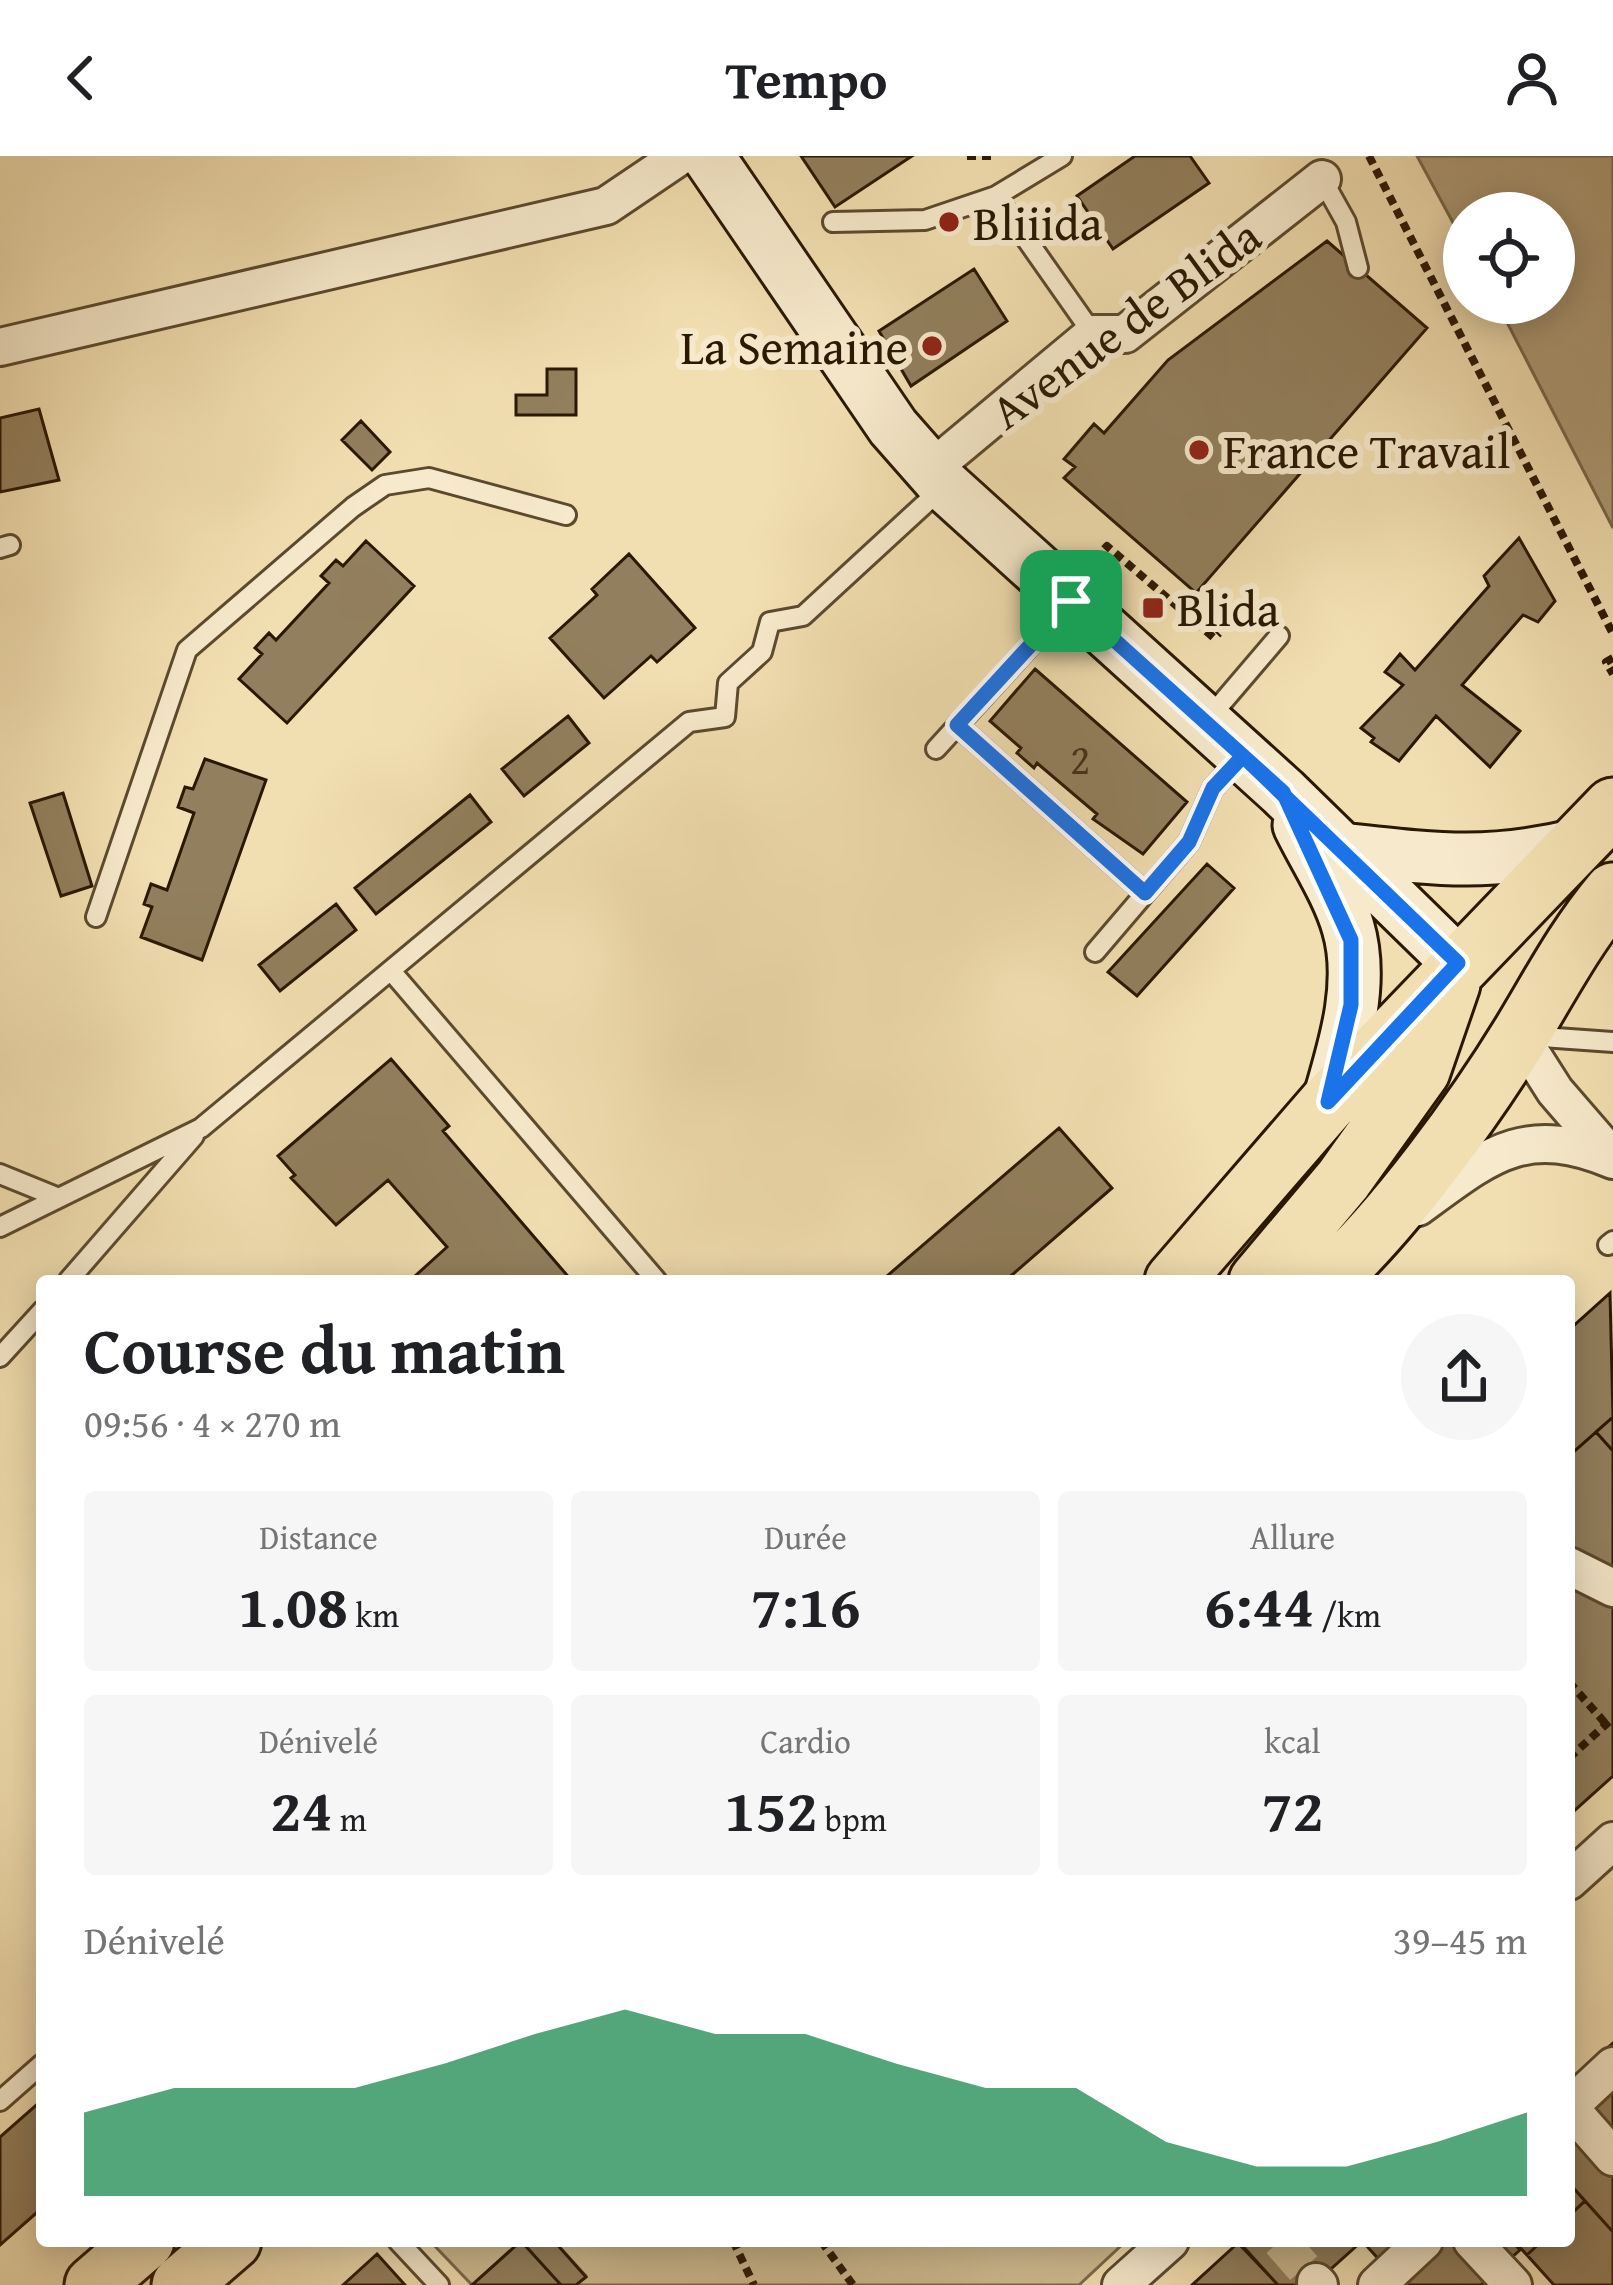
<!DOCTYPE html>
<html lang="fr">
<head>
<meta charset="utf-8">
<style>
	body { margin:0; font-family:"Gentium Book Plus",serif; background:#f6f6f6; color:#202124; height:100vh; display:flex; flex-direction:column; font-size:45px; white-space:nowrap }
	* { box-sizing:border-box; margin:0 }
	p { font-size:39px; color:#757577 }
	.icon { flex:none; width:66px; height:66px; fill:none; stroke:currentColor; stroke-width:2; stroke-linecap:round; stroke-linejoin:round }
	.map { position:relative; flex:1; overflow:hidden }
	.sheet { position:absolute; left:36px; top:1119px; width:1539px; height:972px; display:flex; flex-direction:column; background:#fff; border-radius:12px; box-shadow:0 6px 30px #0003 }
	.sheet>* { flex:none }
	.controls { position:absolute; left:1443px; top:36px; display:grid; gap:24px }
	.controls a { display:grid; place-items:center; width:132px; height:132px; border-radius:50%; background:#fff; box-shadow:0 6px 30px #0003; font-size:60px }
	.pin { position:absolute; display:grid; place-items:center; width:102px; height:102px; color:#fff; margin:-51px; border-radius:24px; box-shadow:0 6px 18px #0006 }
	.round { display:grid; place-items:center; flex:none; width:126px; height:126px; border-radius:63px; background:#f6f6f6 }
	.head { display:flex; align-items:center; justify-content:space-between; height:204px; padding:0 48px }
	h1 { font-size:66px; font-weight:600; line-height:90px }
	.metrics { display:grid; grid-template-columns:repeat(3,1fr); gap:18px; height:204px; padding:12px 48px }
	.metrics div { display:grid; align-content:center; border-radius:12px; background:#f6f6f6; text-align:center }
	.metrics b { font-size:60px; font-weight:600 }
	.metrics small { font-size:33px; font-weight:400 }
	.metrics p { font-size:33px }
	.chart { height:336px; padding:24px 48px }
	.chart p { display:flex; justify-content:space-between }
	.chart svg { width:100%; height:216px; margin-top:12px; fill:#0b8043; opacity:.7 }
	header { display:flex; justify-content:space-between; align-items:center; height:156px; padding:0 48px; background:#fff; font-size:54px; font-weight:600 }
	.map>svg:first-child { display:block }
	.green { fill:#d0bd93; stroke:#7d6a4b; stroke-width:3 }
	.water { fill:#ae9b76; stroke:#796748; stroke-width:3 }
	.building { fill:#927f5d; stroke:#2a1803; stroke-width:3 }
	.lines { fill:none; stroke-linecap:round; stroke-linejoin:round }
	.street-tunnel { stroke:#cab78e; stroke-width:36; stroke-dasharray:36 18; stroke-linecap:butt }
	.lane-casing { stroke:#5c4a2e; stroke-width:24 }
	.street-casing { stroke:#5c4a2e; stroke-width:42 }
	.secondary-casing { stroke:#2a1803; stroke-width:57 }
	.primary-casing { stroke:#2a1803; stroke-width:63 }
	.path { stroke:#2a1803; stroke-width:8; stroke-dasharray:9 6; stroke-linecap:butt }
	.lane { stroke:#f7eacc; stroke-width:18 }
	.street { stroke:#f7eacc; stroke-width:36 }
	.secondary { stroke:#f7eacc; stroke-width:51 }
	.primary { stroke:#f2dfb1; stroke-width:57 }
	.route-casing { stroke:#fff; stroke-width:24 }
	.route { stroke:#1a73e8; stroke-width:15 }
	.poi-dot { fill:#8f2418; stroke:#f7eacc; stroke-width:4.5 }
	.labels { text-anchor:middle; dominant-baseline:central; stroke-width:12; stroke-linejoin:round; paint-order:stroke }
	.number-label { font-size:42px; fill:#44321a }
	.poi-label { font-size:48px; fill:#2a1803; stroke:#f7eacc; text-anchor:start }
	.street-label { font-size:48px; fill:#2a1803; stroke:#f7eacc }
</style>
</head>
<body>
<header><svg class="icon" aria-label="back" viewBox="0 0 24 24"><path d="M15 5l-7 7 7 7"/></svg>Tempo<svg class="icon" aria-label="person" viewBox="0 0 24 24"><circle cx="12" cy="8" r="4"/><path d="M4 21q1-7 8-7t8 7"/></svg></header>
<div class="map">
<svg width="1613" height="2129" viewBox="0 0 1613 2129">
	<rect width="100%" height="100%" fill="#f2dfb1"/>
	<filter id="stains"><feTurbulence type="fractalNoise" baseFrequency=".00167" numOctaves="4"/><feColorMatrix values="0 0 0 0 .2 0 0 0 0 .09 0 0 0 0 .02 0 0 0 .5 -.17"/></filter>
	<radialGradient id="worn" r=".72"><stop offset=".6" stop-color="#630" stop-opacity="0"/><stop offset="1" stop-color="#630" stop-opacity=".3"/></radialGradient>
	<!-- green -->
	<path class="green" d="M 430,2085 L 521,2085 L 472,2129 Z
		M 554,2085 L 1126,2085 L 1079,2129 L 576,2129 L 586,2120 Z"/>
	<!-- water -->
	<path class="water" d="M 1417,0 L 1613,0 L 1613,372 L 1497,147 L 1554,147 L 1554,57 L 1464,57 L 1464,87 Z"/>
	<!-- building -->
	<path class="building" d="M 801,0 L 912,0 L 835,51 Z
		M 1135,0 L 1190,0 L 1209,27 L 1113,93 L 1077,40 Z
		M 1327,85 L 1427,172 L 1196,437 L 1064,322 L 1075,311 L 1064,303 L 1094,268 L 1104,277 L 1168,204 Z
		M 974,113 L 1007,165 L 911,230 L 879,175 Z
		M 547,213 L 576,213 L 576,259 L 516,259 L 516,239 L 547,239 Z
		M 39,253 L 59,324 L 0,336 L 0,262 Z
		M 361,265 L 390,296 L 372,314 L 342,284 Z
		M 1519,382 L 1555,445 L 1538,466 L 1523,459 L 1462,529 L 1520,575 L 1490,611 L 1436,560 L 1399,605 L 1371,586 L 1374,582 L 1361,572 L 1403,529 L 1385,516 L 1400,498 L 1415,514 L 1489,430 L 1484,420 Z
		M 366,385 L 414,430 L 287,567 L 239,523 L 262,498 L 255,492 L 269,477 L 276,484 L 329,427 L 321,420 L 336,404 L 343,410 Z
		M 629,398 L 695,472 L 657,506 L 651,500 L 604,542 L 550,482 L 597,439 L 592,433 Z
		M 1035,513 L 1187,646 L 1143,698 L 1093,663 L 1097,658 L 1037,607 L 1034,612 L 1017,597 L 1021,592 L 990,565 Z
		M 568,560 L 589,587 L 524,640 L 502,613 Z
		M 205,603 L 266,624 L 202,804 L 141,781 L 152,751 L 144,748 L 151,728 L 167,734 L 194,657 L 178,651 L 185,631 L 193,633 Z
		M 63,637 L 92,730 L 61,740 L 30,647 Z
		M 470,639 L 491,666 L 376,758 L 355,732 Z
		M 1207,708 L 1234,732 L 1137,840 L 1108,816 Z
		M 336,748 L 356,774 L 280,835 L 259,809 Z
		M 391,903 L 449,970 L 443,975 L 572,1125 L 417,1125 L 414,1121 L 447,1091 L 388,1024 L 336,1069 L 291,1022 L 295,1019 L 278,1000 Z
		M 1059,972 L 1112,1032 L 1005,1125 L 892,1125 L 887,1120 Z
		M 1610,1137 L 1613,1261 L 1569,1300 L 1569,1174 Z
		M 1613,1261 L 1613,1295 L 1596,1276 Z
		M 1596,1276 L 1613,1295 L 1613,1620 L 1575,1654 L 1569,1647 L 1569,1300 Z
		M 1613,1887 L 1613,2076 L 1569,2027 L 1569,1927 Z
		M 42,1944 L 42,2052 L 0,2089 L 0,1981 Z
		M 1569,2027 L 1585,2045 L 1569,2060 Z
		M 1585,2045 L 1613,2076 L 1613,2129 L 1554,2129 L 1527,2099 L 1542,2085 L 1569,2085 L 1569,2060 Z
		M 521,2085 L 554,2085 L 586,2121 L 576,2129 L 561,2129 Z
		M 521,2085 L 561,2129 L 472,2129 Z
		M 1246,2085 L 1362,2085 L 1313,2129 L 1278,2129 L 1241,2090 Z
		M 1512,2085 L 1520,2094 L 1481,2129 L 1402,2129 L 1364,2087 Z
		M 1514,2085 L 1542,2085 L 1527,2099 Z
		M 1239,2086 L 1278,2129 L 1192,2129 Z
		M 377,2098 L 405,2129 L 343,2129 Z"/>
	<g class="lines">
		<!-- street-tunnel -->
		<path class="street-tunnel" d="M 1280,2085 L 1316,2126"/>
		<defs>
			<path id="lane" d="M 1322,23 L 1346,66 L 1358,112
				M 996,40 L 1093,178
				M 833,66 L 925,64 L 996,40 L 1062,0
				M 0,392 L 10,389
				M 1209,562 L 1279,480
				M 957,569 L 1145,737
				M 936,593 L 1070,446
				M 96,761 L 187,494 L 353,351 L 385,329 L 429,322 L 566,359
				M 1095,796 L 1189,686 L 1213,632 L 1240,603
				M 392,816 L 657,1125
				M 1528,880 L 1613,886
				M 0,1018 L 59,1042
				M 0,1071 L 201,972 L 689,566 L 725,561 L 728,527 L 762,496 L 770,466 L 803,460 L 941,333
				M 1608,1089 L 1613,1085
				M 68,1125 L 194,980
				M 0,1201 L 42,1155
				M 0,1945 L 42,1908
				M 398,2085 L 439,2129"/>
			<path id="street" d="M 0,191 L 606,50 L 680,0
				M 930,314 L 1093,178 L 1125,178 L 1322,23
				M 1520,880 L 1555,935 L 1612,1001
				M 1418,1051 C 1489,999 1524,967 1613,1004
				M 1569,1410 L 1613,1432
				M 1569,1725 L 1613,1685
				M 1569,1951 L 1613,2001
				M 1569,1951 L 1613,1910
				M 1472,2085 L 1513,2129
				M 1316,2126 L 1319,2129
				M 1121,2129 L 1170,2085
				M 1377,2129 L 1424,2085"/>
			<path id="secondary" d="M 708,0 L 893,271 L 944,329 L 1283,636 L 1458,807
				M 1299,669 C 1315,702 1338,736 1348,771 C 1365,828 1344,892 1328,947
				M 1342,693 C 1433,703 1487,711 1577,689"/>
			<path id="primary" d="M 1174,1125 L 1328,947 L 1613,651
				M 1258,1125 L 1343,1024 L 1421,915 L 1451,828
				M 1327,1125 C 1393,1066 1475,953 1522,876 C 1551,828 1576,780 1613,736
				M 94,2129 L 145,2085
				M 181,2129 L 232,2085"/>
		</defs>
		<!-- lane casing -->
		<use href="#lane" class="lane-casing"/>
		<!-- street casing -->
		<use href="#street" class="street-casing"/>
		<!-- secondary casing -->
		<use href="#secondary" class="secondary-casing"/>
		<!-- primary casing -->
		<use href="#primary" class="primary-casing"/>
		<!-- path -->
		<path class="path" d="M 967,0 L 993,0
			M 1369,0 L 1613,478
			M 1094,404 L 1107,390 L 1214,482 L 1219,477
			M 1613,502 L 1606,506 L 1613,518
			M 1569,1526 L 1606,1568
			M 1569,1602 L 1613,1562
			M 733,2085 L 754,2129
			M 821,2085 L 853,2129"/>
		<!-- lane -->
		<use href="#lane" class="lane"/>
		<!-- street -->
		<use href="#street" class="street"/>
		<!-- secondary -->
		<use href="#secondary" class="secondary"/>
		<!-- primary -->
		<use href="#primary" class="primary"/>
	</g>
	<g class="lines">
		<defs>
			<path id="route" d="M 1071,445 L 1283,636 L 1351,784 L 1351,849 L 1328,946 L 1458,807 L 1243,600 L 1213,632 L 1189,686 L 1145,737 L 957,569 L 1071,445"/>
		</defs>
		<!-- route casing -->
		<use href="#route" class="route-casing"/>
		<!-- route -->
		<use href="#route" class="route"/>
	</g>
	<!-- markers -->
	<g class="poi-dot">
		<circle cx="949" cy="66" r="12"/>
		<circle cx="932" cy="190" r="12"/>
		<circle cx="1199" cy="294" r="12"/>
		<rect x="1141" y="440" width="24" height="24" rx="6"/>
	</g>
	<g class="labels">
		<!-- number labels -->
		<g class="number-label">
			<text x="1080" y="602">2</text>
		</g>
		<!-- poi labels -->
		<g class="poi-label">
			<text x="973" y="66">Bliiida</text>
			<text x="908" y="190" text-anchor="end">La Semaine</text>
			<text x="1223" y="294">France Travail</text>
			<text x="1177" y="452">Blida</text>
		</g>
		<!-- street labels -->
		<g class="street-label">
			<text transform="translate(1125 167) rotate(-36)">Avenue de Blida</text>
		</g>
	</g>
	<rect width="100%" height="100%" filter="url(#stains)"/>
	<rect width="100%" height="100%" fill="url(#worn)"/>
</svg>
<div class="controls">
<a><svg class="icon" aria-label="locate" viewBox="0 0 24 24"><circle cx="12" cy="12" r="6"/><path d="M12 2v4M12 18v4M2 12h4M18 12h4"/></svg></a>
</div>
<div class="pin" style="left:1071px;top:445px;background:#1e9e55"><svg class="icon" aria-label="arrive" viewBox="0 0 24 24"><path d="M6 21V4h12l-3 4 3 4H6"/></svg></div>
<section class="sheet">
<div class="head"><div><h1>Course du matin</h1><p>09:56 · 4 × 270 m</p></div><a class="round"><svg class="icon" aria-label="share" viewBox="0 0 24 24"><path d="M12 15V3M7 8l5-5 5 5M5 13v7h14v-7"/></svg></a></div>
<div class="metrics">
<div><p>Distance</p><b>1.08<small> km</small></b></div>
<div><p>Durée</p><b>7:16</b></div>
<div><p>Allure</p><b>6:44<small> /km</small></b></div>
</div>
<div class="metrics">
<div><p>Dénivelé</p><b>24<small> m</small></b></div>
<div><p>Cardio</p><b>152<small> bpm</small></b></div>
<div><p>kcal</p><b>72</b></div>
</div>
<div class="chart"><p><span>Dénivelé</span>39–45 m</p>
<svg viewBox="0 0 160 44" preserveAspectRatio="none"><path d="M0 44V27L10 22L20 22L30 22L40 17L50 11L60 6L70 11L80 11L90 17L100 22L110 22L120 33L130 38L140 38L150 33L160 27V44z"/></svg>
</div>
</section>
</div>
</body>
</html>
